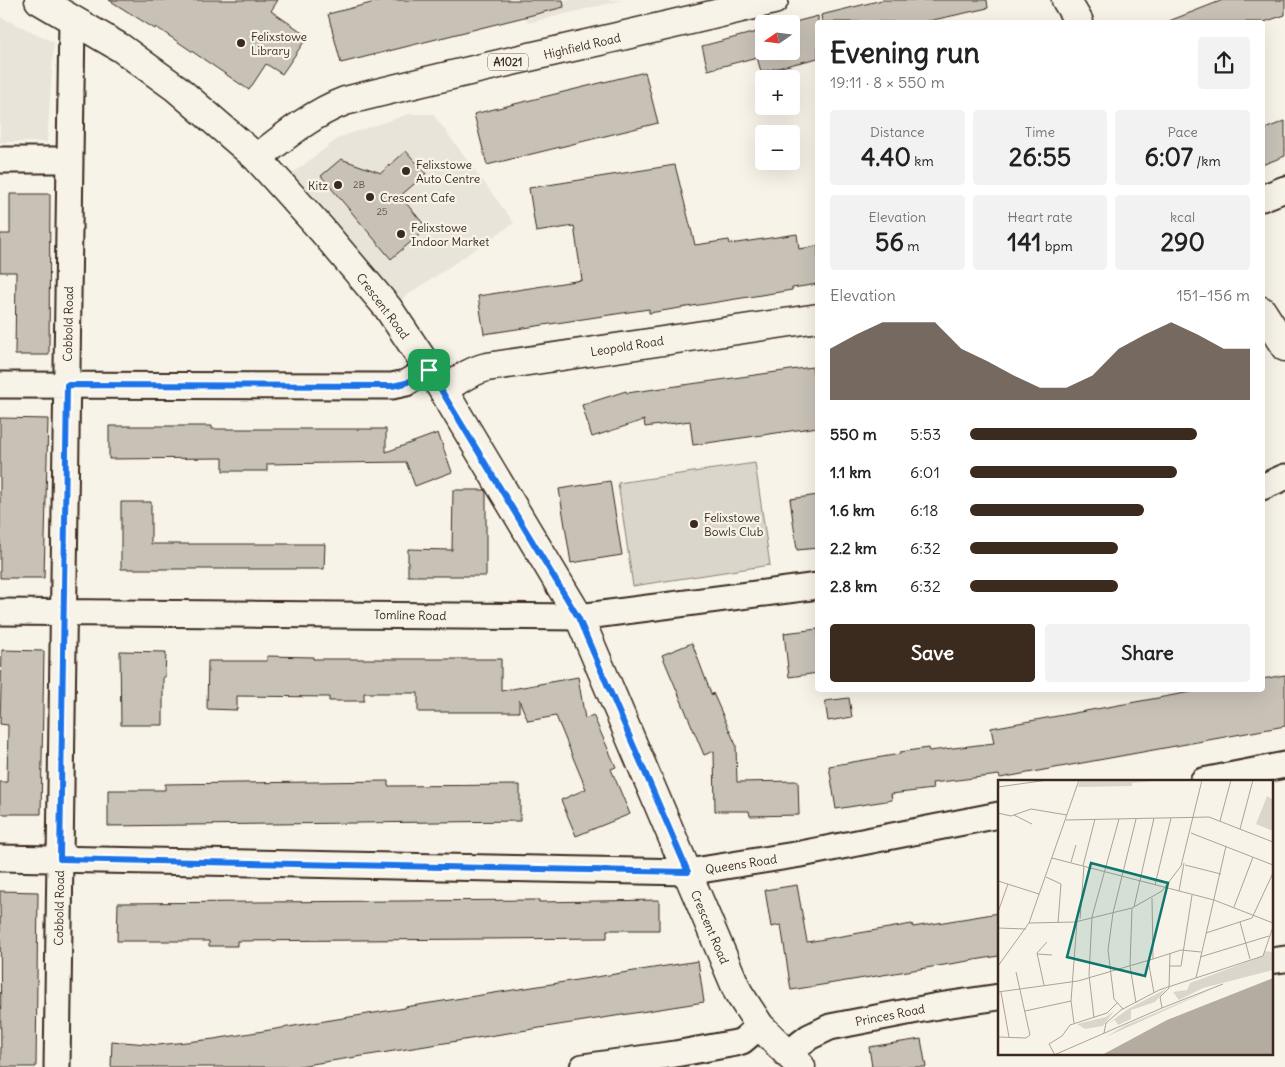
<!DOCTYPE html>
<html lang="en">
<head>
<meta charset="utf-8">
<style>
	body { margin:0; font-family:Delius,sans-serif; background:#f2f2f2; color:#222; height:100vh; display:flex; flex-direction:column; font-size:19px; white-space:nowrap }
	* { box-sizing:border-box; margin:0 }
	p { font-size:16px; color:#767676 }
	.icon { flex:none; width:28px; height:28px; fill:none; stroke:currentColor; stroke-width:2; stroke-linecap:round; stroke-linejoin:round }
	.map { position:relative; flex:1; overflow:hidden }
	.sheet { position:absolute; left:815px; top:20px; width:450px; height:672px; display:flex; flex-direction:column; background:#fff; border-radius:5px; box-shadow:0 5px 20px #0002 }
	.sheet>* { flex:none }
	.needle { width:32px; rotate:256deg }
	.controls { position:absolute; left:755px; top:15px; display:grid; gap:10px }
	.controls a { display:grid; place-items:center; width:45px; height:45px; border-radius:5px; background:#fff; box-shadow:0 5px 20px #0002; font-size:25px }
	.pin { position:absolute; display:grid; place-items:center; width:42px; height:42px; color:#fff; margin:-21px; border-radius:10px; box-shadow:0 2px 8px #0006 }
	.round { display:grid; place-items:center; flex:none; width:52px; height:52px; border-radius:5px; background:#f2f2f2 }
	.head { display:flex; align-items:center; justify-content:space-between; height:85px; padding:0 15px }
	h1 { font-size:28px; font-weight:700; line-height:38px }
	.stats { display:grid; grid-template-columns:repeat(3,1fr); gap:8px; height:85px; padding:5px 15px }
	.stats div { display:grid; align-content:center; border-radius:5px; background:#f2f2f2; text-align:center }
	.stats b { font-size:25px; font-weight:700 }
	.stats small { font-size:14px; font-weight:400 }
	.stats p { font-size:14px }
	.chart { height:140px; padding:10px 15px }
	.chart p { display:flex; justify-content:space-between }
	.chart svg { width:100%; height:90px; margin-top:5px; fill:#3b2a1e; opacity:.7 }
	.button { display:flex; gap:10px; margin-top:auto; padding:10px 15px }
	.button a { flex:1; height:58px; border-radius:5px; background:#3b2a1e; color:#fff; font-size:20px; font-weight:700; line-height:58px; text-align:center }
	.button a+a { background:#f2f2f2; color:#222 }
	ul { padding:0 15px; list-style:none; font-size:16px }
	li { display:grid; grid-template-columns:80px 60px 1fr; align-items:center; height:38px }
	li i { height:12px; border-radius:6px; background:#3b2a1e }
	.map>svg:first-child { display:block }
	.built { fill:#e9e4d9 }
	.green { fill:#dbd6cb; stroke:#8b8074 }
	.building { fill:#c8c1b6; stroke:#3b2a1e }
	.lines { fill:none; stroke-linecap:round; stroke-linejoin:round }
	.street-casing { stroke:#3b2a1e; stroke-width:29 }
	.secondary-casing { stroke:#3b2a1e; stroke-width:31 }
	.primary-casing { stroke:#3b2a1e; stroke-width:31 }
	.street { stroke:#f7f3e8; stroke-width:25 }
	.secondary { stroke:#f7f3e8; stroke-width:28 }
	.primary { stroke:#f7f3e8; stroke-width:28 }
	.route-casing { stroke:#fff; stroke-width:10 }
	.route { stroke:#1a73e8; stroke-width:6 }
	.poi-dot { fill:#3b2a1e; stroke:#f7f3e8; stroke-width:2 }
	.labels { text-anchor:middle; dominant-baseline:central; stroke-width:4.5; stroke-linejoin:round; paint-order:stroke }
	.number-label { font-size:10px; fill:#5e5044 }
	.shield { fill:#f7f3e8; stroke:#73665b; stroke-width:1 }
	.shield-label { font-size:11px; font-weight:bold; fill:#3b2a1e }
	.poi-label { font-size:12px; fill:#3b2a1e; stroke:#f7f3e8; text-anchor:start }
	.street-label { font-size:12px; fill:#3b2a1e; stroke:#f7f3e8 }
	.inset-road { fill:none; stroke:#aca397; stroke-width:1 }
	.view { fill:#0f766e; fill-opacity:0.15; stroke:#0f766e; stroke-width:2.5 }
	.inset-edge { fill:none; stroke:#3b2a1e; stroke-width:2.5 }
</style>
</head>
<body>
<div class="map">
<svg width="1285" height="1067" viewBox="0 0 1285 1067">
	<rect width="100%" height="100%" fill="#f7f3e8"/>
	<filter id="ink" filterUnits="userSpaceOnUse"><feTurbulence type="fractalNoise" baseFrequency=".02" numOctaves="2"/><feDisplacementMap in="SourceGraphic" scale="10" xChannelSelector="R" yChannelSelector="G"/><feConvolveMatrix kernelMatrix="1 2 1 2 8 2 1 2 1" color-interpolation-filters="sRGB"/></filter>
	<g filter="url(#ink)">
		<!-- built -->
		<path class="built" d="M 519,0 L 623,0 L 528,23 Z
			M 0,17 L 54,42 L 47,142 L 0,142 Z
			M 409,114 L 433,114 L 514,223 L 396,303 L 290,175 L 340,137 Z"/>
		<!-- green -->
		<path class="green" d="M 755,463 L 770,565 L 633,586 L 618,483 Z"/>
		<!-- building -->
		<path class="building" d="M 109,0 L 278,0 L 271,11 L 308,36 L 282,74 L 266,64 L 249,90 L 156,27 L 155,29 Z
			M 383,0 L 563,0 L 564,7 L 341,63 L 328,14 Z
			M 882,0 L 987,0 L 988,8 L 924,22 L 822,22 L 821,15 Z
			M 1223,0 L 1285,0 L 1285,15 L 1264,22 L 1169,22 L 1169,21 Z
			M 818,16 L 818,58 L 761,72 L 757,57 L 708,70 L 702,46 L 764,30 L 764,51 L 791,51 L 791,23 Z
			M 645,72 L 658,123 L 487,165 L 474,114 Z
			M 1285,121 L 1285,156 L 1262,165 L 1262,130 Z
			M 406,151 L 426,174 L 400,196 L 427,228 L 391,259 L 321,176 L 341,159 L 381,173 Z
			M 675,165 L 695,245 L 729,240 L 730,244 L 797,234 L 799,249 L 818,246 L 818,284 L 792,288 L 792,290 L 649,313 L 649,309 L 484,334 L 478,296 L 582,280 L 574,226 L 536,232 L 529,188 Z
			M 10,194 L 50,194 L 49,355 L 15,355 L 16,272 L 0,272 L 0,234 L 10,234 Z
			M 812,367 L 818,403 L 818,427 L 693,445 L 690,421 L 645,427 L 644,420 L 592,437 L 582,405 L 626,391 L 627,393 Z
			M 0,418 L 48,419 L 44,578 L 0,578 Z
			M 109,426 L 212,426 L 212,429 L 386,429 L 386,452 L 438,433 L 452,472 L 415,486 L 406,462 L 267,464 L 267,471 L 223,471 L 223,458 L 109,459 Z
			M 610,481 L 622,555 L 571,563 L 559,489 Z
			M 453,490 L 485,490 L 486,493 L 486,576 L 408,576 L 408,549 L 452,550 Z
			M 818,495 L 818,548 L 797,550 L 790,499 Z
			M 121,502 L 151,502 L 151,544 L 325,544 L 324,569 L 121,569 Z
			M 818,629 L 818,673 L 789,677 L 784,633 Z
			M 692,643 L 712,696 L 713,693 L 736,745 L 737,782 L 798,781 L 799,815 L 750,816 L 749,811 L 715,811 L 714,751 L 704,755 L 662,655 Z
			M 2,650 L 44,651 L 41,814 L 0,814 L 0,782 L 7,782 L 8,725 L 0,724 Z
			M 120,651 L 166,652 L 165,677 L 163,677 L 163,725 L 121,725 Z
			M 267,656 L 313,657 L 313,659 L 501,659 L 501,691 L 578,677 L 585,719 L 593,715 L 616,767 L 611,769 L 630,814 L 576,836 L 561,800 L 586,789 L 556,716 L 528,721 L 519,700 L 519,712 L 418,712 L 418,693 L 364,693 L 364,701 L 329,701 L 329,697 L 237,696 L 237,710 L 207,709 L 208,661 L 267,661 Z
			M 1285,675 L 1285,726 L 1000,778 L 999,775 L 932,783 L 933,789 L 891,794 L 892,800 L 836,809 L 829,766 L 900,754 L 900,752 L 928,748 L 929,751 L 994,743 L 991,728 L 1202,690 L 1262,690 L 1262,679 Z
			M 849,698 L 852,717 L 828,721 L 825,701 Z
			M 388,781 L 388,786 L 520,785 L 520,821 L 108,826 L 108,790 L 165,790 L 165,784 Z
			M 797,885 L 807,942 L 912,924 L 913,927 L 999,913 L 999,956 L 791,990 L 781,925 L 771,927 L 765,890 Z
			M 0,891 L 38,892 L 36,1067 L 1,1067 Z
			M 539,900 L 539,902 L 659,900 L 659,930 L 607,930 L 607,938 L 237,941 L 237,946 L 209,946 L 209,941 L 117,941 L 118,903 Z
			M 698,961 L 704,1002 L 293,1067 L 111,1067 L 112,1041 L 158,1045 L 214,1039 L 405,1008 L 405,1007 Z
			M 921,1039 L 926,1067 L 872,1067 L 869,1047 Z"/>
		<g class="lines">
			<defs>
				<path id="street" d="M 0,160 L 70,160
					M 1262,198 L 1285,189
					M 0,385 L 392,386 L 406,383 L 429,369
					M 1262,487 L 1285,477
					M 0,612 L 579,617 L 818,586
					M 1203,781 L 1285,765
					M 0,858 L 688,872 L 801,854 L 999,815
					M 1271,961 L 1285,959
					M 790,1054 L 800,1044 L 809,1037 L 830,1027 L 938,1006 L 999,997
					M 57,1067 L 72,19
					M 583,1067 L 675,1054 L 736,1043 L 742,1041 L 760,1026"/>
				<path id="secondary" d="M 443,390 L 579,617 L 738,992 L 760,1026 L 801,1067"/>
				<path id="primary" d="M 39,0 L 121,48 L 176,88 L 257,158 L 322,230 L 388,308 L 443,390 C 457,381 470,371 487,367 L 818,318
					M 1066,0 L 1079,22
					M 257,158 C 284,137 313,113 345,101 C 487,65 632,35 774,0
					M 1262,311 L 1285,347"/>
			</defs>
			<!-- street casing -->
			<use href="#street" class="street-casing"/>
			<!-- secondary casing -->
			<use href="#secondary" class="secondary-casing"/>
			<!-- primary casing -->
			<use href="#primary" class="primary-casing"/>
			<!-- street -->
			<use href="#street" class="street"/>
			<!-- secondary -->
			<use href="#secondary" class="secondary"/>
			<!-- primary -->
			<use href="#primary" class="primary"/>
		</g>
	</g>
	<g class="lines" filter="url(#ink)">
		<defs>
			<path id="route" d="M 429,370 L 578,617 L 688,872 L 60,859 L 67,385 L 392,386 L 406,383 Z"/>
		</defs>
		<!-- route casing -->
		<use href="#route" class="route-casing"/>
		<!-- route -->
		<use href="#route" class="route"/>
	</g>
	<!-- markers -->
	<g class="poi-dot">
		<circle cx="241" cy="43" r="5"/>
		<circle cx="406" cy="171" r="5"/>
		<circle cx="338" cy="185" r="5"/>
		<circle cx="370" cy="197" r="5"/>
		<circle cx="401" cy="234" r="5"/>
		<circle cx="694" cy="524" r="5"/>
	</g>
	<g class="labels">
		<!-- number labels -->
		<g class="number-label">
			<text x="359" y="184">2B</text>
			<text x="382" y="211">25</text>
		</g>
		<!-- shield labels -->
		<rect class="shield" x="488" y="53.5" width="40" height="17" rx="4"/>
		<g class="shield-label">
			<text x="508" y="62">A1021</text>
		</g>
		<!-- poi labels -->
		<g class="poi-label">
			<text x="251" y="36">Felixstowe<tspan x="251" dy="14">Library</tspan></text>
			<text x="416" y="164">Felixstowe<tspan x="416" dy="14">Auto Centre</tspan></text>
			<text x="328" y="185" text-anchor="end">Kitz</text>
			<text x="380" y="197">Crescent Cafe</text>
			<text x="411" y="227">Felixstowe<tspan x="411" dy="14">Indoor Market</tspan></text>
			<text x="704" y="517">Felixstowe<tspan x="704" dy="14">Bowls Club</tspan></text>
		</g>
		<!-- street labels -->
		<g class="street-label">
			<text transform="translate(582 46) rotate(-13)">Highfield Road</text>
			<text transform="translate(383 306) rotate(53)">Crescent Road</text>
			<text transform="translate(68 324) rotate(-89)">Cobbold Road</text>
			<text transform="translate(627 346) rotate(-9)">Leopold Road</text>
			<text transform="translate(410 615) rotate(1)">Tomline Road</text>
			<text transform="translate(741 864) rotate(-9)">Queens Road</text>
			<text transform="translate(59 908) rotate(-89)">Cobbold Road</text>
			<text transform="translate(710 927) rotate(67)">Crescent Road</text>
			<text transform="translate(890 1015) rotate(-11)">Princes Road</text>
		</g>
	</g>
	<!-- overview -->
	<g transform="translate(998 780)">
		<rect width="275" height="275" fill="#f7f3e8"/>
		<path d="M 82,0 L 157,0 L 157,1 L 134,3 L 134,6 L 80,7 ZM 269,16 L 275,20 L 275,51 L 258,44 ZM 267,171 L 275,172 L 275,190 L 205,208 L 181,220 L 175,212 L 189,210 L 192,203 L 265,176 ZM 219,207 L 108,257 L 80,274 L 126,246 ZM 168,209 L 157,222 L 133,230 L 133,239 L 120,245 L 117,240 L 110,244 L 130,229 ZM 116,231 L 105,246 L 87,249 L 79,244 L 108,237 Z" fill="#dbd6cb"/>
		<path d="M 275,198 L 275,275 L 104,275 L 169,240 Z" fill="#b4aca0"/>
		<path class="inset-road" d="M 0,7 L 50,0M 0,33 L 13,36 L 33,29 L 69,35M 16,35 L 34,44M 68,40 L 211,37 L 275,62M 222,41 L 233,0M 242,49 L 255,0M 193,53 L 275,85M 54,78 L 216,120 L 275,143M 73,82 L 78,65M 187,85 L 223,94M 85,86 L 97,39M 48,97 L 63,104 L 60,143M 0,101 L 41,114M 157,105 L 173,38M 181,111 L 186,83M 136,127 L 156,38M 236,127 L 255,77M 0,132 L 10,104M 82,139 L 86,86M 242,142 L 252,179M 31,143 L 77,142 L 134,128M 0,148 L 28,149M 208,153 L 254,138 L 275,93M 39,174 L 54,175M 202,177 L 271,156M 155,179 L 183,170 L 203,172M 150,180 L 156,213M 0,186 L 31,143 L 81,0M 132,186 L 138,223M 132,186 L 134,128 L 164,111 L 183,86 L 204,0M 171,186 L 183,186 L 194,115M 198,198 L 228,66M 46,205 L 39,173 L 49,162M 0,212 L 80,201 L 155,179 L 154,118M 3,212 L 11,257M 164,228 L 225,204M 125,229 L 116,219 L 110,170 L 115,133 L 138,39M 27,231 L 73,221M 96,238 L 91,195 L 94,137 L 121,39M 76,243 L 73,221 L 79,141M 106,253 L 108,243 L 123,230 L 161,210 L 265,176 L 275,147M 0,257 L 28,258 L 32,255 L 18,192M 56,275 L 164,228 L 162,217 L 171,208 L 172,173M 57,275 L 51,264 L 64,256 L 72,245 L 109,233 L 119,223"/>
		<path class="view" d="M 93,83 L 170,103 L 147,196 L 69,177 Z"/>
		<rect width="275" height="275" class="inset-edge"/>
	</g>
</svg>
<div class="controls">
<a><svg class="needle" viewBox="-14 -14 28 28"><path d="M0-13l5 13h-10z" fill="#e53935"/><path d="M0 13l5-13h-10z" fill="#767676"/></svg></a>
<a>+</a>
<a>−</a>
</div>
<div class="pin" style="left:429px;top:370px;background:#1e9e55"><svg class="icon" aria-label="arrive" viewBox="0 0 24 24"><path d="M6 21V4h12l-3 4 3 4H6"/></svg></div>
<section class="sheet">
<div class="head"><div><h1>Evening run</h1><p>19:11 · 8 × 550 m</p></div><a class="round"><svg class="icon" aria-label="share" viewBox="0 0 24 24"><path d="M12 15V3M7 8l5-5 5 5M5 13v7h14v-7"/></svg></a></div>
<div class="stats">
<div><p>Distance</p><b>4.40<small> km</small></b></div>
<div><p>Time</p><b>26:55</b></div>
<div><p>Pace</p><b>6:07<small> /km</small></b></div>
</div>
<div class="stats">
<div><p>Elevation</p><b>56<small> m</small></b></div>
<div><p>Heart rate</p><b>141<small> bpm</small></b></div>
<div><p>kcal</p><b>290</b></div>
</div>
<div class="chart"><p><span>Elevation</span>151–156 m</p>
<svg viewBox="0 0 160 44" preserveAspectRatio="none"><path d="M0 44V19L10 12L20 6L30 6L40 6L50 19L60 25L70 32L80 38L90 38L100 32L110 19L120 12L130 6L140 12L150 19L160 19V44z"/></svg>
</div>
<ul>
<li><b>550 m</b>5:53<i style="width:81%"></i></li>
<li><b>1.1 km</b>6:01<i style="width:74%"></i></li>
<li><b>1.6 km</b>6:18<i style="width:62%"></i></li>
<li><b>2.2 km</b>6:32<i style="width:53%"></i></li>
<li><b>2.8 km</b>6:32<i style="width:53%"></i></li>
</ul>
<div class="button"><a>Save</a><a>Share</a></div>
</section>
</div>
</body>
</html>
